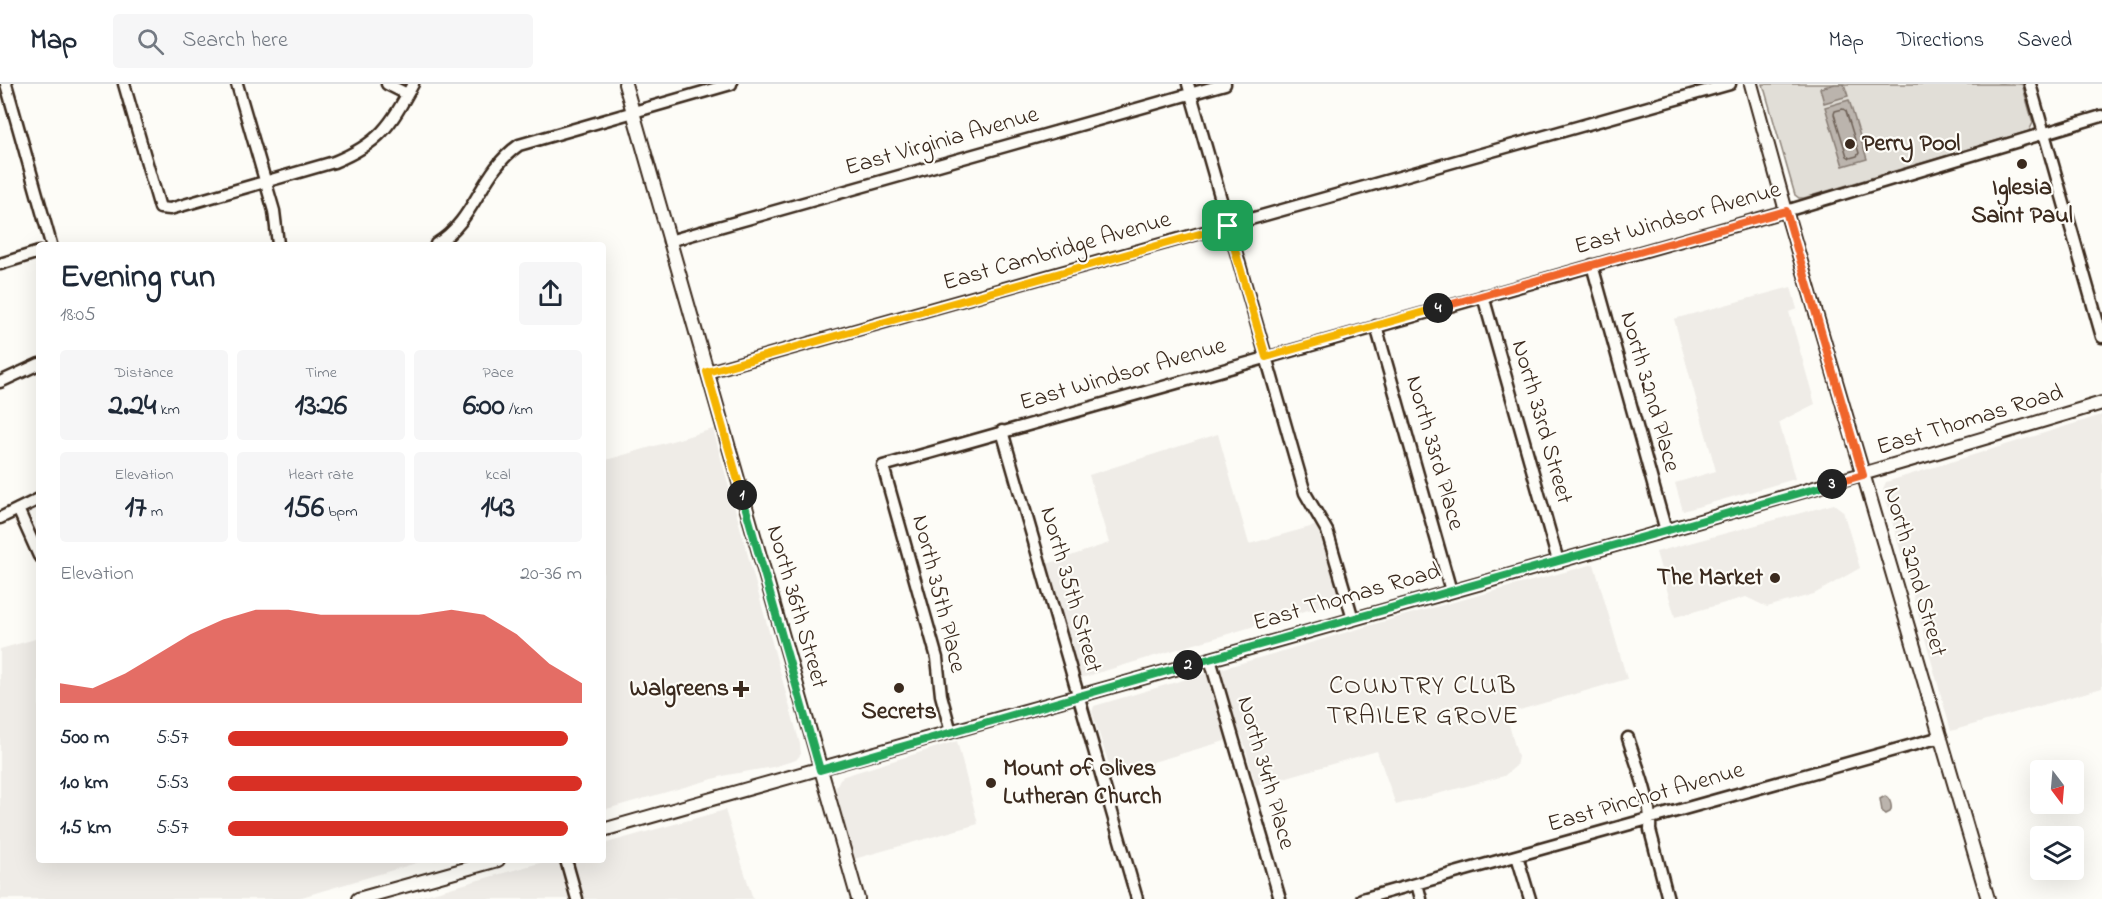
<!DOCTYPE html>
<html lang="en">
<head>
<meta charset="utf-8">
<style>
	body { margin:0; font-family:"Indie Flower",sans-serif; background:#f6f6f7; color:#1f2937; height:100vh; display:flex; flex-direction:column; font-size:22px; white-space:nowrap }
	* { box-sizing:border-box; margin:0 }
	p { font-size:20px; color:#747a83 }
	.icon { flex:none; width:33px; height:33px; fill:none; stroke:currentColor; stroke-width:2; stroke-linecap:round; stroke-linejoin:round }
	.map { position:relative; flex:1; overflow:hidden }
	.drawer { position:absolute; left:36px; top:158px; width:570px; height:621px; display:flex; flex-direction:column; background:#fff; border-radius:6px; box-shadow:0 6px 24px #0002 }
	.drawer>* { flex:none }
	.needle { width:39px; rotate:164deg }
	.fabs { position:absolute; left:2030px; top:676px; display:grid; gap:12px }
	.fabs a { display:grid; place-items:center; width:54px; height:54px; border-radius:6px; background:#fff; box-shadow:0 6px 24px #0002; font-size:30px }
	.pin { position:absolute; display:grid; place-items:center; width:51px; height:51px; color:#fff; margin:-26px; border-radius:12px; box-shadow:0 3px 9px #0006 }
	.km { position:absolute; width:30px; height:30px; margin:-15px; border-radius:50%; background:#222; color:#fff; font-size:16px; line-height:30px; text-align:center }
	.round { display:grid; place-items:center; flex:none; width:63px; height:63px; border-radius:6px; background:#f6f6f7 }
	.headline { display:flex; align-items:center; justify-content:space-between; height:102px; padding:0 24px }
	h1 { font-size:33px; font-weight:700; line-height:45px }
	.metrics { display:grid; grid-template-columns:repeat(3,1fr); gap:9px; height:102px; padding:6px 24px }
	.metrics div { display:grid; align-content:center; border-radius:6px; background:#f6f6f7; text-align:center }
	.metrics b { font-size:30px; font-weight:700 }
	.metrics small { font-size:16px; font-weight:400 }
	.metrics p { font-size:16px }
	.chart { height:168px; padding:12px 24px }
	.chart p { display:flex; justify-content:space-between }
	.chart svg { width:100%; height:108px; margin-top:6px; fill:#d93025; opacity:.7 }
	ul { padding:0 24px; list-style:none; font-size:20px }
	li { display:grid; grid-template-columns:96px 72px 1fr; align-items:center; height:45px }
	li i { height:15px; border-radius:8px; background:#d93025 }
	header { display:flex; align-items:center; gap:36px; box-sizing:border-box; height:84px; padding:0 30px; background:#fff; border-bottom:2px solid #e0e1e3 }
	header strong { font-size:28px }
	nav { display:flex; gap:33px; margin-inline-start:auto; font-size:21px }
	.search { width:420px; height:54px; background:#f6f6f7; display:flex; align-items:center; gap:15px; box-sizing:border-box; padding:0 21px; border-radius:6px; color:#747a83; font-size:22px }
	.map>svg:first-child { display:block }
	.built { fill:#efece7 }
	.green { fill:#e1ded7; stroke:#8e847a; stroke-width:1.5 }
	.water { fill:#bbb4ad; stroke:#887d74; stroke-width:1.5 }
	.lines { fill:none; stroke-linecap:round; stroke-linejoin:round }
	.shore { stroke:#6e6157; stroke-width:1.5 }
	.minor-casing { stroke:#3b2a1e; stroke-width:15 }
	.major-casing { stroke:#3b2a1e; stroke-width:16 }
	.minor { stroke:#fdfcf7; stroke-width:10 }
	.major { stroke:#fdfcf7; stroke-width:12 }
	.split-1-casing { stroke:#fff; stroke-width:12 }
	.split-2-casing { stroke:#fff; stroke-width:12 }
	.split-3-casing { stroke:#fff; stroke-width:12 }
	.split-4-casing { stroke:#fff; stroke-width:12 }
	.split-5-casing { stroke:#fff; stroke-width:12 }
	.split-1 { stroke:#f5b400; stroke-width:8 }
	.split-2 { stroke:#22a559; stroke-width:8 }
	.split-3 { stroke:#22a559; stroke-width:8 }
	.split-4 { stroke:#f0652b; stroke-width:8 }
	.split-5 { stroke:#f5b400; stroke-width:8 }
	.poi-dot { fill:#3b2a1e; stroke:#fdfcf7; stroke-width:2 }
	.labels { text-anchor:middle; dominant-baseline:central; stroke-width:4.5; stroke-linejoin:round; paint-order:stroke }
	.street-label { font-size:24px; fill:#3b2a1e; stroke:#fdfcf7 }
	.poi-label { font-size:24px; font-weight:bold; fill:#3b2a1e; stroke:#fdfcf7; text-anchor:start }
	.neighbourhood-label { font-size:26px; letter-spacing:1.5px; fill:#3b2a1e; stroke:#fdfcf7 }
</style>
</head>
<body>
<header>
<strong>Map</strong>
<div class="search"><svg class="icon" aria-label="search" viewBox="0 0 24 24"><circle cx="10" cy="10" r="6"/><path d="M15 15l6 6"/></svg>Search here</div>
<nav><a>Map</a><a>Directions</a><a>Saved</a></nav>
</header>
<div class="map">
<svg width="2102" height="815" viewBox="0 0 2102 815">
	<rect width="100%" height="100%" fill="#fdfcf7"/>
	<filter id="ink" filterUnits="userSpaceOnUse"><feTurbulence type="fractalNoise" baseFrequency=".0167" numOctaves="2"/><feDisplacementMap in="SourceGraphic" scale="12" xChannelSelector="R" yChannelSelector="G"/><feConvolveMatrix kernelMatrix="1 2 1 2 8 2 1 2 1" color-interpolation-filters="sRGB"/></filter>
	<g filter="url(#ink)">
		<!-- built -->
		<path class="built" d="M 1791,203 L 1797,225 L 1789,228 L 1815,320 L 1779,338 L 1795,395 L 1683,427 L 1675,399 L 1716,387 L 1674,235 Z
			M 2102,331 L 2102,604 L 1951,647 L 1883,405 L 1886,398 Z
			M 713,345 L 800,660 L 801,670 L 796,676 L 773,683 L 727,691 L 603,726 L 603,377 Z
			M 1218,350 L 1249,460 L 1332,437 L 1355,512 L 1081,594 L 1047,480 L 1109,459 L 1089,391 Z
			M 1834,420 L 1843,427 L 1860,484 L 1814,510 L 1767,523 L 1746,513 L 1675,533 L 1656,468 Z
			M 1594,480 L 1627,595 L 1506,630 L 1518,673 L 1516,682 L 1504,692 L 1396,721 L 1377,667 L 1256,702 L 1242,652 L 1153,678 L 1153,682 L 1113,693 L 1092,628 L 1094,622 L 1399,533 Z
			M 39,554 L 39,776 L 441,776 L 423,777 L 295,815 L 0,815 L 0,565 Z
			M 957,657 L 978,740 L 854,775 L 836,709 L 836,703 L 840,695 L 844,692 Z
			M 725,726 L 753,815 L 411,815 L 550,776 L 603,776 L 603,760 Z"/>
		<!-- green -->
		<path class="green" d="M 1763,0 L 2022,0 L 2033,39 L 2029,47 L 1804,114 L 1799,114 L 1795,111 Z"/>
		<!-- water -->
		<path class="water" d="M 1835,0 L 1844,0 L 1848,12 L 1824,19 L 1820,4 Z
			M 1849,16 L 1867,75 L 1843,82 L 1825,23 Z
			M 1885,712 C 1890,714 1893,723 1890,728 L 1886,730 L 1882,727 L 1880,715 Z"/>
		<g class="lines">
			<!-- shore -->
			<path class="shore" d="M 1843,25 L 1846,27 L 1859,69 L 1857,72 L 1850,74 L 1847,72 L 1834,30 L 1835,27 Z"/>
			<defs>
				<path id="minor" d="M 6,0 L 51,160
					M 124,0 L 160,124 L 170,125 L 334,78 C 380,59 390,42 413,0
					M 237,0 L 274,127 L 278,160
					M 387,0 L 407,10
					M 1188,0 L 1305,409 L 1327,447 L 1353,535
					M 2030,0 L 2102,253
					M 669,157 L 1225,0
					M 436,160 C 476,136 480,88 519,61 L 731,0
					M 0,180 L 39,168
					M 1592,181 L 1666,447
					M 1483,212 L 1558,477
					M 1376,242 L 1451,507
					M 707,288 L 1730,0
					M 0,298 L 39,280
					M 1002,347 L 1137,815
					M 18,425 L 39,472
					M 0,434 L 39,415
					M 1210,575 L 1280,815
					M 951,648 L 941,611 L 937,574 L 883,382 L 1786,127 L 2102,32
					M 1628,654 C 1637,683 1652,716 1650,746 L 1668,815
					M 1517,772 L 1530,815
					M 566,776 L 577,815
					M 1417,800 L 1421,815
					M 1362,815 L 1941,653"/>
				<path id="major" d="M 625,0 L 858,815
					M 1751,0 L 1786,127 L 1988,815
					M 603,746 C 1103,603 1604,469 2102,319
					M 358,815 L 498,776"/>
			</defs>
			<!-- minor casing -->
			<use href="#minor" class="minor-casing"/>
			<!-- major casing -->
			<use href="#major" class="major-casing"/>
			<!-- minor -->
			<use href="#minor" class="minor"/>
			<!-- major -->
			<use href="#major" class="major"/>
		</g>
	</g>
	<g class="lines" filter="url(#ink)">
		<defs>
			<path id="split-1" d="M 742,411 L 707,288 L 1228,142"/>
			<path id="split-2" d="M 742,411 L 820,686 L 1188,581"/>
			<path id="split-3" d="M 1188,581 L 1832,400"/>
			<path id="split-4" d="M 1438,224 L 1786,127 L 1863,391 L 1832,400"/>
			<path id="split-5" d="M 1228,142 L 1266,273 L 1438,224"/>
		</defs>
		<!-- split-1 casing -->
		<use href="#split-1" class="split-1-casing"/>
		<!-- split-2 casing -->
		<use href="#split-2" class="split-2-casing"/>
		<!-- split-3 casing -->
		<use href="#split-3" class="split-3-casing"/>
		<!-- split-4 casing -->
		<use href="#split-4" class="split-4-casing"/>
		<!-- split-5 casing -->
		<use href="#split-5" class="split-5-casing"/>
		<!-- split-1 -->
		<use href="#split-1" class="split-1"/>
		<!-- split-2 -->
		<use href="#split-2" class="split-2"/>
		<!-- split-3 -->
		<use href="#split-3" class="split-3"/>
		<!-- split-4 -->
		<use href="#split-4" class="split-4"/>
		<!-- split-5 -->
		<use href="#split-5" class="split-5"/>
	</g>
	<!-- markers -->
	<g class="poi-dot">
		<circle cx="1850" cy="60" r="6"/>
		<circle cx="2022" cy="80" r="6"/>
		<circle cx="1775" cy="494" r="6"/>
		<circle cx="899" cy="604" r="6"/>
		<path d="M738 596h6v6h6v6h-6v6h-6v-6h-6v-6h6z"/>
		<circle cx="991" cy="699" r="6"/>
	</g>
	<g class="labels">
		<!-- street labels -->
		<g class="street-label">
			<text transform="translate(942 58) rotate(-16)">East Virginia Avenue</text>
			<text transform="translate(1678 135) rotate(-16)">East Windsor Avenue</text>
			<text transform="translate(1057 168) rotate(-16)">East Cambridge Avenue</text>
			<text transform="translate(1123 291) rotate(-16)">East Windsor Avenue</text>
			<text transform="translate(1649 308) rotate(74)">North 32nd Place</text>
			<text transform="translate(1970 337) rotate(-17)">East Thomas Road</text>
			<text transform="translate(1541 338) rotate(74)">North 33rd Street</text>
			<text transform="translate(1434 369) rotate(74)">North 33rd Place</text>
			<text transform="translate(1914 488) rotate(74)">North 32nd Street</text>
			<text transform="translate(1070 506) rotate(74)">North 35th Street</text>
			<text transform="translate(938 510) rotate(76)">North 35th Place</text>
			<text transform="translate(1347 514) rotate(-16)">East Thomas Road</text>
			<text transform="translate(796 523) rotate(74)">North 36th Street</text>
			<text transform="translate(1265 689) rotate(74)">North 34th Place</text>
			<text transform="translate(1646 714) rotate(-16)">East Pinchot Avenue</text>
		</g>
		<!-- poi labels -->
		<g class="poi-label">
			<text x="1862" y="60">Perry Pool</text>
			<text x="2022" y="104" text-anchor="middle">Iglesia<tspan x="2022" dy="28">Saint Paul</tspan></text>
			<text x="1763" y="494" text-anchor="end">The Market</text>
			<text x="729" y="605" text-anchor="end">Walgreens</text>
			<text x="899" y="628" text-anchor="middle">Secrets</text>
			<text x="1003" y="685">Mount of Olives<tspan x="1003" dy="28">Lutheran Church</tspan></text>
		</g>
		<!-- neighbourhood labels -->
		<g class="neighbourhood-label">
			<text x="1423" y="603">COUNTRY CLUB<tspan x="1423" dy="30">TRAILER GROVE</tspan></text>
		</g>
	</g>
</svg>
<div class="fabs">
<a><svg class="needle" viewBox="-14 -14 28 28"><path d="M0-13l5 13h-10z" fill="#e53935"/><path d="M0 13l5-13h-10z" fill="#747a83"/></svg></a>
<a><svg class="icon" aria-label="layers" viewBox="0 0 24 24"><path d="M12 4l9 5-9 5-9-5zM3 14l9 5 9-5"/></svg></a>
</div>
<div class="pin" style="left:1228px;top:142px;background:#1e9e55"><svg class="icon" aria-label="arrive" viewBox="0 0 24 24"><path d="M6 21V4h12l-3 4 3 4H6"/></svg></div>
<b class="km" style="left:742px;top:411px">1</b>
<b class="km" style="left:1188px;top:581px">2</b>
<b class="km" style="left:1832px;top:400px">3</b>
<b class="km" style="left:1438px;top:224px">4</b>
<section class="drawer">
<div class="headline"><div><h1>Evening run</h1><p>18:05</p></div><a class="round"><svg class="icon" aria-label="share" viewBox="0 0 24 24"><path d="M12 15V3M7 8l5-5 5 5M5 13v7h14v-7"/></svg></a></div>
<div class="metrics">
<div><p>Distance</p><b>2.24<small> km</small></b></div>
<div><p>Time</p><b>13:26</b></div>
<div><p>Pace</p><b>6:00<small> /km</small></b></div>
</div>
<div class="metrics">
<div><p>Elevation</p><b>17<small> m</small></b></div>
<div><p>Heart rate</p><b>156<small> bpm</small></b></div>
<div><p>kcal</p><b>143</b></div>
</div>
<div class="chart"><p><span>Elevation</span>20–36 m</p>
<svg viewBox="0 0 160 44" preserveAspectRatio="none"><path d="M0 44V36L10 38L20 32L30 24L40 16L50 10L60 6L70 6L80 8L90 8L100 8L110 8L120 6L130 8L140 16L150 28L160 36V44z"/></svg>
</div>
<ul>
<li><b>500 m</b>5:57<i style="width:96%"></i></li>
<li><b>1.0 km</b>5:53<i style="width:100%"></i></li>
<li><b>1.5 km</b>5:57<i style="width:96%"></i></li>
</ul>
</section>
</div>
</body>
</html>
